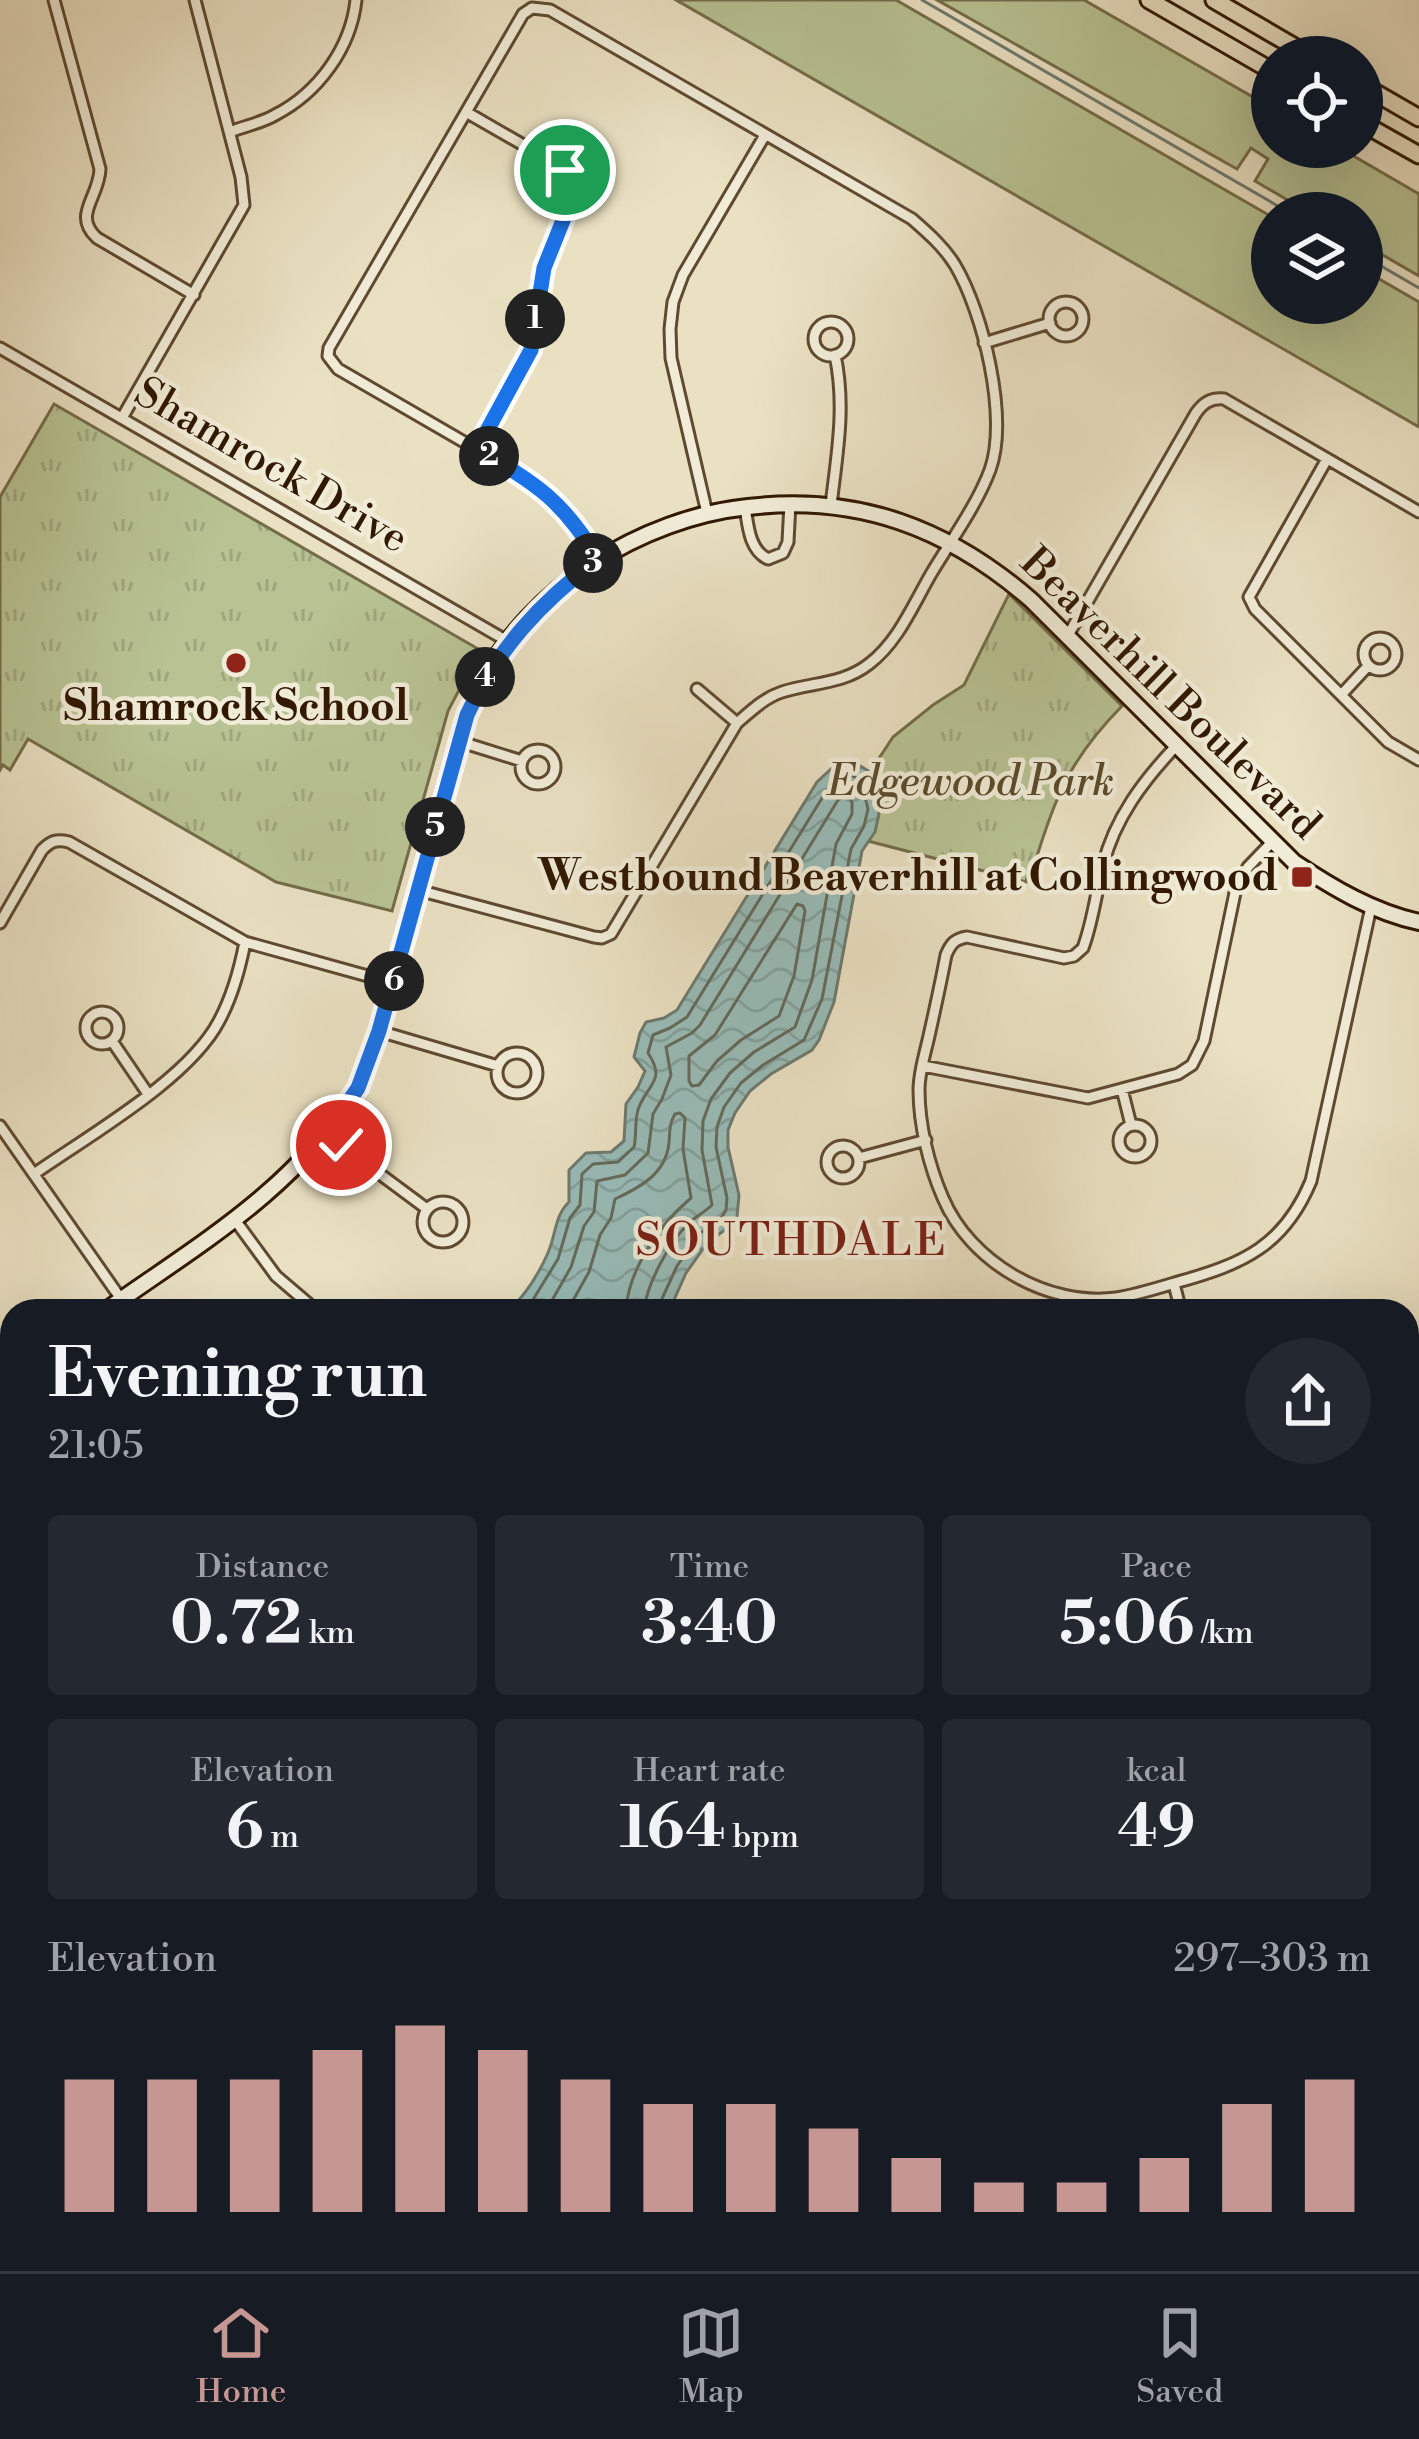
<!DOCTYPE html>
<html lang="en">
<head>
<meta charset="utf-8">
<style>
	body { margin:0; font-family:"Libre Bodoni",serif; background:#242831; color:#f1f3f6; height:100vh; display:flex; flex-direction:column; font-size:45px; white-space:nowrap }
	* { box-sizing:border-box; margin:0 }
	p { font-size:39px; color:#9ea1a6 }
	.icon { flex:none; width:66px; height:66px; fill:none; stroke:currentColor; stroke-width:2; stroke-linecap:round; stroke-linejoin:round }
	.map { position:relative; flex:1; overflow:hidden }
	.sheet { position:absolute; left:0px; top:1299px; width:1419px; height:972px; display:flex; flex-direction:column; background:#171b24; border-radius:36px 36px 0 0; box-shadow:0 12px 48px #0002 }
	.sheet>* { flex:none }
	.fabs { position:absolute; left:1251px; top:36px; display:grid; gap:24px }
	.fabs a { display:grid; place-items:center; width:132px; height:132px; border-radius:50%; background:#171b24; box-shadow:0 12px 48px #0002; font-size:60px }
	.pin { position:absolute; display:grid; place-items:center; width:102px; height:102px; color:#fff; margin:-51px; border:6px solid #fff; border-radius:50%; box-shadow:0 3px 12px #0007 }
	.km { position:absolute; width:60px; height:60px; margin:-30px; border-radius:50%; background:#222; color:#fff; font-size:33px; line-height:60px; text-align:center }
	.round { display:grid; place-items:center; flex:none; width:126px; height:126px; border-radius:63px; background:#242831 }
	.head { display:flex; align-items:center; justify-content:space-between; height:204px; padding:0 48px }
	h1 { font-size:66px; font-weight:800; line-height:90px }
	.metrics { display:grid; grid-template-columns:repeat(3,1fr); gap:18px; height:204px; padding:12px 48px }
	.metrics div { display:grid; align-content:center; border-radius:12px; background:#242831; text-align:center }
	.metrics b { font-size:60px; font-weight:800 }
	.metrics small { font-size:33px; font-weight:400 }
	.metrics p { font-size:33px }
	.chart { height:336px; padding:24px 48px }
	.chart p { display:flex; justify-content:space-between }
	.chart svg { width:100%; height:216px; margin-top:12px; stroke:#c59692; stroke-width:6 }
	.dock { display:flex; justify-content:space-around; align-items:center; height:168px; border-top:3px solid #363941; background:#171b24; font-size:33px; color:#9ea1a6 }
	.dock a { display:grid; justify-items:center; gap:6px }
	.dock .selected { color:#c59692 }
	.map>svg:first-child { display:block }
	.green { fill:#b8c293; stroke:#746d4a; stroke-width:3 }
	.park { fill:url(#park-tufts); stroke:#746d4a; stroke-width:3 }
	.water { fill:url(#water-waves); stroke:#6f7a6e; stroke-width:3 }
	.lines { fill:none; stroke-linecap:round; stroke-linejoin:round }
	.shore { stroke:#646a5c; stroke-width:3 }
	.stream { stroke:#6f7a6e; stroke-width:3 }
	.street-casing { stroke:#5f4a31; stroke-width:15 }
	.secondary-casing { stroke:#311800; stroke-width:20 }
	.primary-casing { stroke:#311800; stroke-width:21 }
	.street { stroke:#f1ecd8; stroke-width:9 }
	.secondary { stroke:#f1ecd8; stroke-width:14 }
	.primary { stroke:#eae1c3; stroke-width:15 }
	.route-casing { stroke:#fff; stroke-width:24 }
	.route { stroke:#1a73e8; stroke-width:15 }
	.poi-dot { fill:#8f2418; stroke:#f1ecd8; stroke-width:4.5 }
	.labels { text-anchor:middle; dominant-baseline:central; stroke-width:9; stroke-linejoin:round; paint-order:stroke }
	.street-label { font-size:42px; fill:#311800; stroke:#f1ecd8 }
	.poi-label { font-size:42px; font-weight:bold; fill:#311800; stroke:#f1ecd8 }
	.park-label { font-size:42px; font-style:italic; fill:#5a4b2c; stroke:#f1ecd8 }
	.neighbourhood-label { font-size:45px; letter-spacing:3px; fill:#7a1f14; stroke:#f1ecd8 }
</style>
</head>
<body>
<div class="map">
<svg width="1419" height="2271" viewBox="0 0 1419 2271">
	<defs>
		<pattern id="park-tufts" width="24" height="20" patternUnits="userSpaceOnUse" patternTransform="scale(3)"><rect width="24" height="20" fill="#b8c293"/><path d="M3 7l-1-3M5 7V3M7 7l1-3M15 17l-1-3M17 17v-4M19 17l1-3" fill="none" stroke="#9fa67d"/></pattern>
		<pattern id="water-waves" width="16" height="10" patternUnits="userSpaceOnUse" patternTransform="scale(3)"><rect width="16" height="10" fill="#98bcb8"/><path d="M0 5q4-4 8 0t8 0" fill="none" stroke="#83a19c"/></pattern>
	</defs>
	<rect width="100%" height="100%" fill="#eae1c3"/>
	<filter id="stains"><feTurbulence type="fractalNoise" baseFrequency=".00167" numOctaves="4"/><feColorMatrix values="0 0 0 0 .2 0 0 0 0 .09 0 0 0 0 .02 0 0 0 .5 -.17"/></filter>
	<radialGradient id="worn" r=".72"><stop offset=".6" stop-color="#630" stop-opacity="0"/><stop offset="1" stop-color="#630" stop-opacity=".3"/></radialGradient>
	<!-- green -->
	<path class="green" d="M 676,0 L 896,0 L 1272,217 L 1272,303 L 1362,303 L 1362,269 L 1419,302 L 1419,427 Z
		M 937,0 L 1084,0 L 1272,108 L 1272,124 L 1265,136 L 1272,141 L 1272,147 L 1338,147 L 1419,194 L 1419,276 L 1362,243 L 1362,213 L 1310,213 L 1255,181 L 1268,159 L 1251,148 L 1237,169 Z"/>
	<!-- park -->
	<path class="park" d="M 54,404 L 480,650 L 448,711 L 392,911 L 276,882 L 28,739 L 10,770 L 3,765 L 0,770 L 0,497 Z
		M 1009,594 L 1122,706 C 1070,759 1055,796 1034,866 L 1029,868 L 1026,882 L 868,841 C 885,818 879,796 870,772 L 893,737 L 933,705 L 964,685 Z
		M 0,1746 L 12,1747 L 12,1961 L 0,1954 Z
		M 1114,2259 L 1246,2259 L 1271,2263 L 1283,2259 L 1354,2259 L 1352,2271 L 1108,2271 Z"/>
	<!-- water -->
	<path class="water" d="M 847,763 L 857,764 L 870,772 L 879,795 L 880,808 L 875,832 L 862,851 L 834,1002 L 819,1040 L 812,1050 L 771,1074 L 750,1091 L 735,1113 L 728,1130 L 728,1147 L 739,1195 L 737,1217 L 729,1227 L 708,1242 L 686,1273 L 669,1311 L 509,1311 C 525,1295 538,1275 547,1255 C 556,1237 554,1216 569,1202 L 569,1170 L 586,1153 L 611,1152 L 624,1141 L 626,1104 L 638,1087 L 645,1071 L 634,1057 L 640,1033 L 646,1022 L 664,1018 L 677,1010 L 817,782 L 832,768 Z"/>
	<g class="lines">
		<!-- shore -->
		<path class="shore" d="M 797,904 L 803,906 L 805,911 L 794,976 L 779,1016 L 741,1040 L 717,1061 L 699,1085 L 692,1086 L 689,1081 L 689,1056 L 715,1035 Z
			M 526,1311 L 558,1259 L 570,1218 L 580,1205 L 582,1174 L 593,1164 L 618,1162 L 634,1147 C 637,1135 634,1118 639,1107 C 649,1083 666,1080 648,1053 L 653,1035 L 670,1028 L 687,1017 L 827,790 L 839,778 L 853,776 L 861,781 L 868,809 L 864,826 L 851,849 L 822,999 L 804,1040 L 763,1065 L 741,1083 L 724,1107 L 717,1127 L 716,1147 L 727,1198 L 726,1210 L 720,1220 L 699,1234 L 677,1266 L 660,1303 L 659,1311
			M 546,1311 L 571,1267 L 584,1226 L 594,1212 L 597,1181 L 625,1175 L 648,1153 L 653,1114 L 662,1099 L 671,1075 L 666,1047 L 692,1033 L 700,1025 L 838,800 L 848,795 L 852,802 L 852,814 L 836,844 L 812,980 L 795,1027 L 754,1052 L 730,1073 L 711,1099 L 703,1121 L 702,1150 L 712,1205 C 705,1212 696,1216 689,1223 C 670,1241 646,1285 644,1311
			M 567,1311 L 589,1272 L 600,1235 L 611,1218 L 615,1199 C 639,1188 666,1174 669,1143 C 670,1131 669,1124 675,1114 L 680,1113 L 685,1118 L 683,1149 L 691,1198 C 661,1223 628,1269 626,1311"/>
		<!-- stream -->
		<path class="stream" d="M 922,0 L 1290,213
			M 1362,255 L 1419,288"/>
		<defs>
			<path id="street" d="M 54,0 L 100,169 C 99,198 72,215 97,238 L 194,295
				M 466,112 L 565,169 L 573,181 L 574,193 L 544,268 L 531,350 L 477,449
				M 230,132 C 244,126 262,123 275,115 C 318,93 351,48 356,0
				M1049 319a17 17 0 1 1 34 0a17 17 0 1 1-34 0Z
				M814 339a17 17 0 1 1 34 0a17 17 0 1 1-34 0Z
				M 984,343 L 1050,323
				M 0,348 L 509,642
				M 122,418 L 244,205 L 241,177 L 195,0
				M 1327,459 L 1249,597 L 1255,609 L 1388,742 L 1419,760
				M 831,505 C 837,454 846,406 835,355
				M 745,507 C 748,525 749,550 768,559 L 783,553 L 788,542 L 790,503
				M 707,513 L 671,358 L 670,329 L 673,302 L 683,275 L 765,135
				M 1067,637 L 1196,413 C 1204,402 1211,398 1224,399 L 1419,512
				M1364 654a16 16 0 1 1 32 0a16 16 0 1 1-32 0Z
				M 697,689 L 737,723
				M 1341,695 L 1368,666
				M 458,741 L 522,761
				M 1176,746 C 1143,781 1115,818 1103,865 C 1096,893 1093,921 1083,948 L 1074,956 L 1064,958 L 967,937 C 955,939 951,943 946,955 C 941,982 935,1009 929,1036 C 925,1054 919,1072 919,1090 C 919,1125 929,1166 943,1198 C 970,1262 1047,1307 1116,1298 C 1136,1295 1158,1288 1178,1282 C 1243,1264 1284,1246 1311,1181 L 1371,907
				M521 767a17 17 0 1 1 34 0a17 17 0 1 1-34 0Z
				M 418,890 L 594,937 L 602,938 L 611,934 L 737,723 C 751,711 764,698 782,692 C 812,682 842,685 869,664 C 898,642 913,605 931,574 C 950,542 977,505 990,470 C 1009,418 983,312 955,265 C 944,247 928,233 912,219 L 550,10 L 532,8 L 523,14 L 329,348 L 328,356 L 338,369 L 533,482 L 567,514 L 598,559
				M 0,923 L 42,850 C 51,841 56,839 69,842 L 245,942 L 393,983
				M86 1028a16 16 0 1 1 32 0a16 16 0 1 1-32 0Z
				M 379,1031 L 498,1066
				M 112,1041 L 148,1094
				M497 1073a20 20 0 1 1 40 0a20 20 0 1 1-40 0Z
				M 923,1066 L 1088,1098 L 1178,1074 L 1192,1065 L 1204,1041 L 1236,888 L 1248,867 L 1272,842
				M 1122,1089 L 1131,1125
				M1119 1141a16 16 0 1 1 32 0a16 16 0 1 1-32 0Z
				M 0,1126 L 121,1299
				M 326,1134 L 427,1209
				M827 1162a16 16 0 1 1 32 0a16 16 0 1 1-32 0Z
				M 859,1158 L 926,1140
				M 34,1174 C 88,1136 189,1079 219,1021 C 232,997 240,968 245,942
				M423 1222a20 20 0 1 1 40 0a20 20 0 1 1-40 0Z
				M 235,1220 L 276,1276 L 317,1311
				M 1174,1284 L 1181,1311
				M 1407,1345 L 1419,1351
				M 0,1362 L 12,1378
				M 1407,1499 L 1419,1505
				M 0,1678 L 12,1678
				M 1407,1813 L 1419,1822
				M 1407,1961 L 1419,1967
				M 0,1975 L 12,1982
				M 1407,2203 L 1419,2207
				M 392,2259 L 413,2271
				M 962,2259 L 983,2271
				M 457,2271 L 464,2259
				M 602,2271 L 609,2259
				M 745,2271 L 750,2259
				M 892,2271 L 899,2259
				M 1035,2271 L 1038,2259"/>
			<path id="secondary" d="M 105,1311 C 196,1246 295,1190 354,1092 C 378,1053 391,990 403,946 C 415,899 428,853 440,806 C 451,765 462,724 480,686 C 528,588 642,518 748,507 C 858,494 948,528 1031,600 L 1294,862 C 1333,888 1373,912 1419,922
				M 0,1397 L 12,1385
				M 1407,2099 L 1419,2043
				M 1374,2271 L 1376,2259"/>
			<path id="primary" d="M 1149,0 L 1272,71
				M 1214,0 L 1312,57
				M 1362,85 L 1419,118
				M 1362,123 L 1419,155"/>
		</defs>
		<!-- street casing -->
		<use href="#street" class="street-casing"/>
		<!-- secondary casing -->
		<use href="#secondary" class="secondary-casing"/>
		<!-- primary casing -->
		<use href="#primary" class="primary-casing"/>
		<!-- street -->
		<use href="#street" class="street"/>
		<!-- secondary -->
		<use href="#secondary" class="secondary"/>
		<!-- primary -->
		<use href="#primary" class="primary"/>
	</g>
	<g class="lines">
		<defs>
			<path id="route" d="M 341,1145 L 326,1134 L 358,1088 L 379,1031 L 467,715 C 497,649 541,602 598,559 C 562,499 536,484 477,449 L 531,350 L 544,268 L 574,193 L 573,181 L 565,170"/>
		</defs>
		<!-- route casing -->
		<use href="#route" class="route-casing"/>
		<!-- route -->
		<use href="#route" class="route"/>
	</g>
	<!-- markers -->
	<g class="poi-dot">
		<circle cx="236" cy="663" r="12"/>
		<rect x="1290" y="865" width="24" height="24" rx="6"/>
	</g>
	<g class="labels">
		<!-- street labels -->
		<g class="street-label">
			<text transform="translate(271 466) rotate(30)">Shamrock Drive</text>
			<text transform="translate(1170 694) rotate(44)">Beaverhill Boulevard</text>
		</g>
		<!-- poi labels -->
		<g class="poi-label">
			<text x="236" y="707">Shamrock School</text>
			<text x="1278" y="877" text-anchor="end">Westbound Beaverhill at Collingwood</text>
		</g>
		<!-- park labels -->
		<g class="park-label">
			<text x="971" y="782">Edgewood Park</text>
		</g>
		<!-- neighbourhood labels -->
		<g class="neighbourhood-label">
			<text x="792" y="1241">SOUTHDALE</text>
		</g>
	</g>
	<rect width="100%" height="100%" filter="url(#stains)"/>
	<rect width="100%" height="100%" fill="url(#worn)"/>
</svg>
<div class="fabs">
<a><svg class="icon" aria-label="locate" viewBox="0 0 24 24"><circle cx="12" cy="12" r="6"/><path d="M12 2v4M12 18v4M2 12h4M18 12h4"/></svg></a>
<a><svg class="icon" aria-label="layers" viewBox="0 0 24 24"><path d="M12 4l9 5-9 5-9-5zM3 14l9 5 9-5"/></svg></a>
</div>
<div class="pin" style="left:565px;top:170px;background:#1e9e55"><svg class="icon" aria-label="arrive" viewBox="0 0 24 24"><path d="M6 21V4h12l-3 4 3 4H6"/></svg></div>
<div class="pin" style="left:341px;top:1145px;background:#d93025"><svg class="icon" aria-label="check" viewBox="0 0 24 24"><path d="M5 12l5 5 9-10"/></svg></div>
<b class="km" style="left:535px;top:319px">1</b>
<b class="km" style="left:489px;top:456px">2</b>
<b class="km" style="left:593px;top:563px">3</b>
<b class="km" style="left:485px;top:677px">4</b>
<b class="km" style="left:435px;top:827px">5</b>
<b class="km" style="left:394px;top:981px">6</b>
<section class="sheet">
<div class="head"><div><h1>Evening run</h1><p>21:05</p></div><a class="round"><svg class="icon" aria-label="share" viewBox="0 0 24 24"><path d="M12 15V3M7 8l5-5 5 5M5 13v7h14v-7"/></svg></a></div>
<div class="metrics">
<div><p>Distance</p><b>0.72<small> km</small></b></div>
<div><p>Time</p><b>3:40</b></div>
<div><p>Pace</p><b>5:06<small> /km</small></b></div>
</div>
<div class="metrics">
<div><p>Elevation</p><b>6<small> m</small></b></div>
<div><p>Heart rate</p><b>164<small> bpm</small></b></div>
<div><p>kcal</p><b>49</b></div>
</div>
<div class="chart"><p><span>Elevation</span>297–303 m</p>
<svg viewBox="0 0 160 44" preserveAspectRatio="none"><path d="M5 44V17M15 44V17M25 44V17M35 44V11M45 44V6M55 44V11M65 44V17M75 44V22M85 44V22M95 44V27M105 44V33M115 44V38M125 44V38M135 44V33M145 44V22M155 44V17"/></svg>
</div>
</section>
</div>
<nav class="dock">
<a class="selected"><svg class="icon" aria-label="home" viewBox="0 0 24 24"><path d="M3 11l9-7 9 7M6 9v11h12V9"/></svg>Home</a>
<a><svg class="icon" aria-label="map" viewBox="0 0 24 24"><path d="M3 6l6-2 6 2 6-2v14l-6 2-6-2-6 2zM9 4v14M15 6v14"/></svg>Map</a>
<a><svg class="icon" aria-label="saved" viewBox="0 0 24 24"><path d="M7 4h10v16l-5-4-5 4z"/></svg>Saved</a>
</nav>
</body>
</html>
